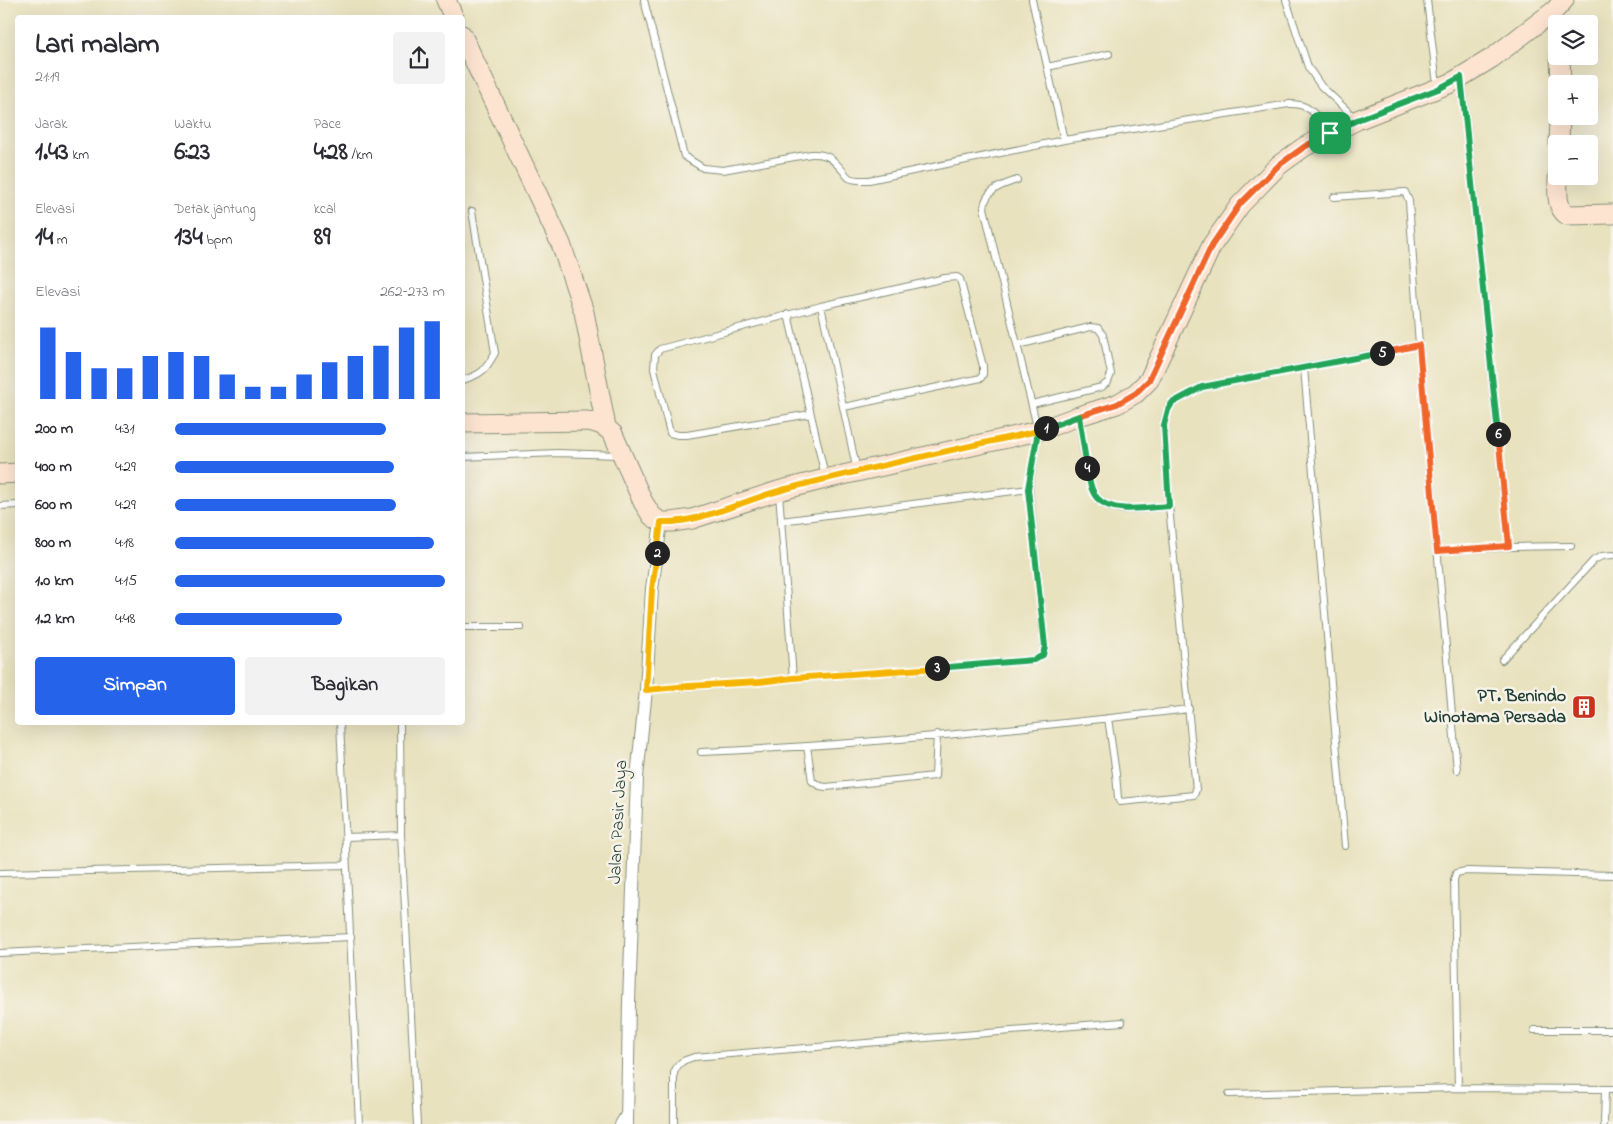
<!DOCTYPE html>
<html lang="id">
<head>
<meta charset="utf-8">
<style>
	body { margin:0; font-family:"Indie Flower",sans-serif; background:#f2f2f3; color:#2b2b33; height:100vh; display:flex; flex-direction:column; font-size:19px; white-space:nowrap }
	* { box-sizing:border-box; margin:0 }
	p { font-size:16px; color:#7c7c81 }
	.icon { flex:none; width:28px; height:28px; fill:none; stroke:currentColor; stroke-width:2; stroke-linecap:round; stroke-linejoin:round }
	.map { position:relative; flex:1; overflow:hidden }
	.drawer { position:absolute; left:15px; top:15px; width:450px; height:710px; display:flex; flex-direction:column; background:#fff; border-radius:5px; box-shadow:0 5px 20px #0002 }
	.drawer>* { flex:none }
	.controls { position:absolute; left:1548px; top:15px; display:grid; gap:10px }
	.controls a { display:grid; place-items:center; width:50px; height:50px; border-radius:5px; background:#fff; box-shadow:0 5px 20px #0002; font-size:25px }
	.pin { position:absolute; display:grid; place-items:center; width:42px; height:42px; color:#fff; margin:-21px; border-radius:10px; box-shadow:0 2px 8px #0006 }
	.km { position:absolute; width:25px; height:25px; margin:-12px; border-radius:50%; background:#222; color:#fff; font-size:14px; line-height:25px; text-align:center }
	.round { display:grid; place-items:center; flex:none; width:52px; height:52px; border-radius:5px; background:#f2f2f3 }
	.head { display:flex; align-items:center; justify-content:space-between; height:85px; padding:0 20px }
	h1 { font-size:28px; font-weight:800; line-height:38px }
	.metrics { display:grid; grid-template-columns:repeat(3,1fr); gap:8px; height:85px; padding:5px 20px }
	.metrics div { display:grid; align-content:center }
	.metrics b { font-size:25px; font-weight:800 }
	.metrics small { font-size:14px; font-weight:400 }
	.metrics p { font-size:14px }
	.chart { height:140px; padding:10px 20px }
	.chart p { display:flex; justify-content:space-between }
	.chart svg { width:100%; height:90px; margin-top:5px; stroke:#2563eb; stroke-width:6 }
	.primary-button { display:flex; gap:10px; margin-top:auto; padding:10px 20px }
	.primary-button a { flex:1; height:58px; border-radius:5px; background:#2563eb; color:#fff; font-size:20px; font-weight:800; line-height:58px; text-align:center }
	.primary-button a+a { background:#f2f2f3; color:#2b2b33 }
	ul { padding:0 20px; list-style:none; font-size:16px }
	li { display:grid; grid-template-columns:80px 60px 1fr; align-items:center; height:38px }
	li i { height:12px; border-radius:6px; background:#2563eb }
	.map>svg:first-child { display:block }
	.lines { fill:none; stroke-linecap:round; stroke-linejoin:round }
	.lane-casing { stroke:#84907a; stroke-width:8 }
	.street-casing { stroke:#84907a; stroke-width:14 }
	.secondary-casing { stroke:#84907a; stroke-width:21 }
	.lane { stroke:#fff; stroke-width:6 }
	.street { stroke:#fff; stroke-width:12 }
	.secondary { stroke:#fde4d1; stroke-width:19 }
	.split-1-casing { stroke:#fff; stroke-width:10 }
	.split-2-casing { stroke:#fff; stroke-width:10 }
	.split-3-casing { stroke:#fff; stroke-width:10 }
	.split-4-casing { stroke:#fff; stroke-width:10 }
	.split-5-casing { stroke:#fff; stroke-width:10 }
	.split-6-casing { stroke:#fff; stroke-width:10 }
	.split-7-casing { stroke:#fff; stroke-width:10 }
	.split-1 { stroke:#f0652b; stroke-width:6 }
	.split-2 { stroke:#f5b400; stroke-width:6 }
	.split-3 { stroke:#f5b400; stroke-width:6 }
	.split-4 { stroke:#22a559; stroke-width:6 }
	.split-5 { stroke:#22a559; stroke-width:6 }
	.split-6 { stroke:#f0652b; stroke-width:6 }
	.split-7 { stroke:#22a559; stroke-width:6 }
	.labels { text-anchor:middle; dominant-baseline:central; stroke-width:5; stroke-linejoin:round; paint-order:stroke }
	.poi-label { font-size:18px; font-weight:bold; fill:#1f3d34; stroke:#f7f3e8; text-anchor:end }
	.street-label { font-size:18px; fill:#1f3d34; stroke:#f7f3e8 }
</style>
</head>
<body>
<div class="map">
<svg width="1613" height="1124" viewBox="0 0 1613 1124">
	<rect width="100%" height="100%" fill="#f7f3e8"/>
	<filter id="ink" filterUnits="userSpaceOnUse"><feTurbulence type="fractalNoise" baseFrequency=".02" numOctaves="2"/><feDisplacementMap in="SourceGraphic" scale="10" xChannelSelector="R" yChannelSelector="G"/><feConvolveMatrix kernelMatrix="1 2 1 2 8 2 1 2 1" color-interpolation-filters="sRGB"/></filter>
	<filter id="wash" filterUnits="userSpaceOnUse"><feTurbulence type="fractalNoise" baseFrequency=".0096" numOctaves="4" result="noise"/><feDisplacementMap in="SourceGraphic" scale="20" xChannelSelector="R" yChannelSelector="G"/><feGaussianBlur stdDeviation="1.12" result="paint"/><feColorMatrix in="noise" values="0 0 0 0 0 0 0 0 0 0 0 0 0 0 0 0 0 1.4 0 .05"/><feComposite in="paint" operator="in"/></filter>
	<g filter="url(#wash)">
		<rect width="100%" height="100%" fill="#e9e2bf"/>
	</g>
	<g filter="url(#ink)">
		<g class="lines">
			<defs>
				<path id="lane" d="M 644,0 L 684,156 L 703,168 L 723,170 L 811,154 C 829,153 833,160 844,172 C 844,173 849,178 849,178 C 855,181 863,180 869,180 L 1064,140 L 1289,104 C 1311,103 1317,117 1330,133
					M 1032,0 L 1064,140
					M 1286,0 L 1308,67 L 1321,86 L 1356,119
					M 1427,0 L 1437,85
					M 1047,67 L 1109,54
					M 1462,80 L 1509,547
					M 1334,197 L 1405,192 L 1409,201 L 1419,345 L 1457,770
					M 821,306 L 857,471
					M 788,314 L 825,476
					M 1018,345 L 1090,327 L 1098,328 L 1103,335 L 1111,374 L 1108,382 L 1102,387 L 1032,404
					M 1304,368 L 1345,846
					M 462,380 C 482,375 486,369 495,353 L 472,211
					M 810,414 L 687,435 L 678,435 L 670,433 L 654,369 L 655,355 L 660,349 L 821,306 L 945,278 L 957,277 L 960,279 L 983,366 L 983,374 L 981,378 L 844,407
					M 1079,417 C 1082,437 1085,480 1096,496 C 1101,503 1111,508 1119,509 C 1132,511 1156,507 1169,506
					M 462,457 L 558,453 L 619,455
					M 0,506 L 18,505
					M 781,521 L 1029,489
					M 1437,551 L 1509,547 L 1571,546
					M 462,627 L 521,627
					M 1502,660 L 1594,560 L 1602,556 L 1613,555
					M 793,678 L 964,666 L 1034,660 L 1043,655 L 1045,646 L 1029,489 L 1038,431 L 984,208 C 985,190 1002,185 1017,180
					M 646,690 C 695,685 744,685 793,678 L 779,493
					M 1108,718 L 1116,774 L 1118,798 L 1120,802 L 1194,795 L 1196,790 L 1169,506 L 1164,428 C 1164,419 1166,410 1173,403 L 1202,387 L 1419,345
					M 340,722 L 359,1124
					M 400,722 L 401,835 L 417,1124
					M 807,746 L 812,781 L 820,786 L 826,787 L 935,776 L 937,734
					M 701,752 C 864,745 1027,728 1189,709
					M 346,837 L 401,835
					M 0,873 L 346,865
					M 0,953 L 351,937
					M 1534,1030 L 1613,1030
					M 1458,1088 L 1454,880 L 1456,873 L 1466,871 L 1613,875
					M 1229,1094 L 1458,1088 L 1613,1089
					M 618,1124 L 625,1112
					M 674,1124 L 674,1073 C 678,1062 684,1060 694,1057 L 1122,1022
					M 1604,1124 L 1605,1089"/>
				<path id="street" d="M 627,1124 L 629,1002 L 637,777 L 646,690 L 652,589 L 661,522"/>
				<path id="secondary" d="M 446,0 L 454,18
					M 462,35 L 561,244 L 584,312 L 606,427
					M 1560,56 L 1561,84
					M 1559,144 L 1560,116
					M 1558,176 C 1558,189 1555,207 1567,215 L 1613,214
					M 462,423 L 586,421 C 598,422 605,426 613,434 L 643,502 L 652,516 L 661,522 L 672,522 L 692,519 L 778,491 L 825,479 L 1038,431 L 1079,416 L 1117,404 L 1136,393 L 1149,380 L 1212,245 L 1240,205 L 1279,165 L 1304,147 L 1357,120 L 1451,83 L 1492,58 L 1555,10 L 1564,0
					M 0,474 L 18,473"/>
			</defs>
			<!-- lane casing -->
			<use href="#lane" class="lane-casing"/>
			<!-- street casing -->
			<use href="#street" class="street-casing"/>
			<!-- secondary casing -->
			<use href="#secondary" class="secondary-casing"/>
			<!-- lane -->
			<use href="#lane" class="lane"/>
			<!-- street -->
			<use href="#street" class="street"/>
			<!-- secondary -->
			<use href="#secondary" class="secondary"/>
		</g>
	</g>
	<g class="lines" filter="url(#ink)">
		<defs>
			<path id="split-1" d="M 1046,428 L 1079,416 L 1117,404 L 1136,393 L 1149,380 L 1212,245 L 1240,204 L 1279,165 L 1304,147 L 1330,133"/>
			<path id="split-2" d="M 657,553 L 661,522 C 699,524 744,500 782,490 C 867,468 953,450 1038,431 L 1046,428"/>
			<path id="split-3" d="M 657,553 L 652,589 L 646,690 L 689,686 L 759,682 L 793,678 L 937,668"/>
			<path id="split-4" d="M 937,668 L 1034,660 L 1043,655 L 1045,646 L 1028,489 L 1038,431 L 1079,416 L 1087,468"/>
			<path id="split-5" d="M 1087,468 C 1089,478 1090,490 1097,498 C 1112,515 1149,507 1169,506 L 1164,425 L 1168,410 L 1172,403 L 1202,387 L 1382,353"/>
			<path id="split-6" d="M 1382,353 L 1419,345 L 1437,551 L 1509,546 L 1498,434"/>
			<path id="split-7" d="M 1330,133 L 1357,120 L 1438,89 L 1461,77 L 1498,434"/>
		</defs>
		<!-- split-1 casing -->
		<use href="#split-1" class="split-1-casing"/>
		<!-- split-2 casing -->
		<use href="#split-2" class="split-2-casing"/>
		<!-- split-3 casing -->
		<use href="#split-3" class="split-3-casing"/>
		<!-- split-4 casing -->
		<use href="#split-4" class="split-4-casing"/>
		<!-- split-5 casing -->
		<use href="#split-5" class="split-5-casing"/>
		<!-- split-6 casing -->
		<use href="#split-6" class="split-6-casing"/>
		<!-- split-7 casing -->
		<use href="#split-7" class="split-7-casing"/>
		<!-- split-1 -->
		<use href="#split-1" class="split-1"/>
		<!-- split-2 -->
		<use href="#split-2" class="split-2"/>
		<!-- split-3 -->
		<use href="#split-3" class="split-3"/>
		<!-- split-4 -->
		<use href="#split-4" class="split-4"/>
		<!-- split-5 -->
		<use href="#split-5" class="split-5"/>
		<!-- split-6 -->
		<use href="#split-6" class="split-6"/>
		<!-- split-7 -->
		<use href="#split-7" class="split-7"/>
	</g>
	<!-- icons -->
	<defs>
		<symbol id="building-square" viewBox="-11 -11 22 22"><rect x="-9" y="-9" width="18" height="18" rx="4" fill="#c8321e" stroke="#f7f3e8"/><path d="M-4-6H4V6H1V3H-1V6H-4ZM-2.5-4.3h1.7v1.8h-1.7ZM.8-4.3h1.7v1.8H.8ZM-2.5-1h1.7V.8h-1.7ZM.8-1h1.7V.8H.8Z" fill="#fff"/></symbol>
	</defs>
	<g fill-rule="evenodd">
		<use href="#building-square" x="1570" y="693" width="28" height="28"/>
	</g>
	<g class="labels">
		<!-- poi labels -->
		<g class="poi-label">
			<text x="1566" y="697">PT. Benindo<tspan x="1566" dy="21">Winotama Persada</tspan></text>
		</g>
		<!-- street labels -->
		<g class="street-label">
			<text transform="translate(619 822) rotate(-87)">Jalan Pasir Jaya</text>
		</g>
	</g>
</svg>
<div class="controls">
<a><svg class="icon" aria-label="layers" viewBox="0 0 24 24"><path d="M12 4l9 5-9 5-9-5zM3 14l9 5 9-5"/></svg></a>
<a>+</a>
<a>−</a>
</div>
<div class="pin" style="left:1330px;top:133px;background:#1e9e55"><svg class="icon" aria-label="arrive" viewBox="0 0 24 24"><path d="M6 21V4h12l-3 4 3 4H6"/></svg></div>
<b class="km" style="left:1046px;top:428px">1</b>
<b class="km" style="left:657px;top:553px">2</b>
<b class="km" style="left:937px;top:668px">3</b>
<b class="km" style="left:1087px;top:468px">4</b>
<b class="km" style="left:1382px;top:353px">5</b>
<b class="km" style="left:1498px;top:434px">6</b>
<section class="drawer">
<div class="head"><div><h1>Lari malam</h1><p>21:19</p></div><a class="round"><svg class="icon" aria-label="share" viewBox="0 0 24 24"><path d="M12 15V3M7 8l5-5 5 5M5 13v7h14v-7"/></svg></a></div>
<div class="metrics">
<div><p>Jarak</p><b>1.43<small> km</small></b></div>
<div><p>Waktu</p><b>6:23</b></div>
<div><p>Pace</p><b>4:28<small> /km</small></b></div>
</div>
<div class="metrics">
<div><p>Elevasi</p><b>14<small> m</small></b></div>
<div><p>Detak jantung</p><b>134<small> bpm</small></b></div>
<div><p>kcal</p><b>89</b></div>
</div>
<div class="chart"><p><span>Elevasi</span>262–273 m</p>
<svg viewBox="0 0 160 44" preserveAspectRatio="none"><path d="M5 44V9M15 44V21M25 44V29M35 44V29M45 44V23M55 44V21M65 44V23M75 44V32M85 44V38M95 44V38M105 44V32M115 44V26M125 44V23M135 44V18M145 44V9M155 44V6"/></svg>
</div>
<ul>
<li><b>200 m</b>4:31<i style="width:78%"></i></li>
<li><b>400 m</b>4:29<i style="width:81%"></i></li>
<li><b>600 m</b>4:29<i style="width:82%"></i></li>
<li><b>800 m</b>4:18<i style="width:96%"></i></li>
<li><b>1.0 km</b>4:15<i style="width:100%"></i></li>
<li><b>1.2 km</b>4:48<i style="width:62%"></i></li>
</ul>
<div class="primary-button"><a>Simpan</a><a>Bagikan</a></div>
</section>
</div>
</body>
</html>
